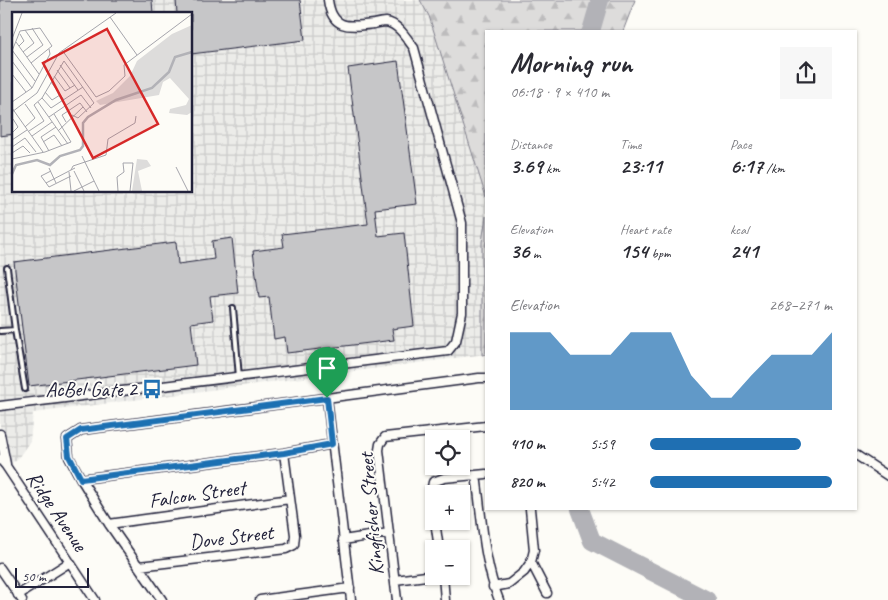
<!DOCTYPE html>
<html lang="en">
<head>
<meta charset="utf-8">
<style>
	body { margin:0; font-family:Caveat,sans-serif; background:#f7f7f7; color:#2b2b33; height:100vh; display:flex; flex-direction:column; font-size:19px; white-space:nowrap }
	* { box-sizing:border-box; margin:0 }
	p { font-size:16px; color:#7c7c81 }
	.icon { flex:none; width:28px; height:28px; fill:none; stroke:currentColor; stroke-width:2; stroke-linecap:round; stroke-linejoin:round }
	.map { position:relative; flex:1; overflow:hidden }
	.drawer { position:absolute; left:485px; top:30px; width:372px; height:480px; display:flex; flex-direction:column; background:#fff; border-radius:0px; box-shadow:0 1px 4px #0004 }
	.drawer>* { flex:none }
	.controls { position:absolute; left:425px; top:430px; display:grid; gap:10px }
	.controls a { display:grid; place-items:center; width:45px; height:45px; border-radius:0px; background:#fff; box-shadow:0 1px 4px #0004; font-size:25px }
	.scale { position:absolute; left:15px; bottom:12px; width:74px; box-sizing:border-box; padding-left:5px; border:2px solid #22223b; border-top:0; font-size:14px; line-height:18px; white-space:nowrap; color:#22223b; -webkit-text-stroke:4px #fdfcf7; paint-order:stroke }
	.pin { position:absolute; display:grid; place-items:center; width:42px; height:42px; color:#fff; margin:-51px -21px; border-radius:50% 50% 50% 0; rotate:-45deg; box-shadow:0 0 5px #0007 }
	.pin .icon { rotate:45deg }
	.round { display:grid; place-items:center; flex:none; width:52px; height:52px; border-radius:0px; background:#f7f7f7 }
	.headline { display:flex; align-items:center; justify-content:space-between; height:85px; padding:0 25px }
	h1 { font-size:28px; font-weight:600; line-height:38px }
	.figures { display:grid; grid-template-columns:repeat(3,1fr); gap:8px; height:85px; padding:5px 25px }
	.figures div { display:grid; align-content:center }
	.figures b { font-size:21px; font-weight:600 }
	.figures small { font-size:14px; font-weight:400 }
	.figures p { font-size:14px }
	.chart { height:140px; padding:10px 25px }
	.chart p { display:flex; justify-content:space-between }
	.chart svg { width:100%; height:90px; margin-top:5px; fill:#1f6fb2; opacity:.7 }
	ul { padding:0 25px; list-style:none; font-size:16px }
	li { display:grid; grid-template-columns:80px 60px 1fr; align-items:center; height:38px }
	li i { height:12px; border-radius:6px; background:#1f6fb2 }
	.map>svg:first-child { display:block }
	.industrial { fill:url(#industrial-grid); fill-rule:evenodd }
	.forest { fill:url(#forest-firs); stroke:#807f8b }
	.lines { fill:none; stroke-linecap:round; stroke-linejoin:round }
	.river { stroke:#b2b2b7; stroke-width:18 }
	.building { fill:#c6c6c8; stroke:#22223b }
	.lane-casing { stroke:#22223b; stroke-width:8 }
	.street-casing { stroke:#22223b; stroke-width:11 }
	.lane { stroke:#fdfcf7; stroke-width:4 }
	.street { stroke:#fdfcf7; stroke-width:8 }
	.route-casing { stroke:#fff; stroke-width:10 }
	.route { stroke:#1f6fb2; stroke-width:6 }
	.labels { text-anchor:middle; dominant-baseline:central; stroke-width:4; stroke-linejoin:round; paint-order:stroke }
	.poi-label { font-size:21px; fill:#22223b; stroke:#fdfcf7; text-anchor:end }
	.street-label { font-size:21px; fill:#22223b; stroke:#fdfcf7 }
	.inset-river { fill:none; stroke:#b2b2b7; stroke-width:2.5 }
	.inset-road { fill:none; stroke:#a5a5ac; stroke-width:1 }
	.view { fill:#d62828; fill-opacity:0.15; stroke:#d62828; stroke-width:2.5 }
	.inset-edge { fill:none; stroke:#22223b; stroke-width:2.5 }
</style>
</head>
<body>
<div class="map">
<svg width="888" height="600" viewBox="0 0 888 600">
	<defs>
		<pattern id="industrial-grid" width="8" height="8" patternUnits="userSpaceOnUse" patternTransform="scale(1.25)"><rect width="8" height="8" fill="#ecece9"/><path d="M0 4h8M4 0v8" fill="none" stroke="#cacac9"/></pattern>
		<pattern id="forest-firs" width="22" height="20" patternUnits="userSpaceOnUse" patternTransform="scale(1.25)"><rect width="22" height="20" fill="#dddcdb"/><path d="M5 1l3.5 6h-7zM16 11l3.5 6h-7z" fill="#bdbcbd"/></pattern>
	</defs>
	<rect width="100%" height="100%" fill="#fdfcf7"/>
	<filter id="ink" filterUnits="userSpaceOnUse"><feTurbulence type="fractalNoise" baseFrequency=".02" numOctaves="2"/><feDisplacementMap in="SourceGraphic" scale="10" xChannelSelector="R" yChannelSelector="G"/><feConvolveMatrix kernelMatrix="1 2 1 2 8 2 1 2 1" color-interpolation-filters="sRGB"/></filter>
	<g filter="url(#ink)">
		<!-- industrial -->
		<path class="industrial" d="M 0,0 L 566,0 L 486,31 L 486,354 L 33,413 L 30,441 L 16,461 L 0,464 ZM 14,14 L 191,14 L 191,191 L 14,191 Z"/>
		<!-- forest -->
		<path class="forest" d="M 420,0 L 635,0 L 623,31 L 486,31 L 486,197 L 429,16 Z
			M 486,216 L 486,354 L 482,355 L 482,242 Z"/>
		<g class="lines">
			<!-- river -->
			<path class="river" d="M 591,31 L 600,0
				M 580,509 L 592,541 L 707,600"/>
		</g>
		<!-- building -->
		<path class="building" d="M 0,0 L 152,0 L 153,14 L 14,14 L 14,134 L 0,136 Z
			M 176,0 L 300,0 L 305,40 L 191,54 L 191,14 L 177,14 Z
			M 398,61 L 417,204 L 375,209 L 378,236 L 404,233 L 414,326 L 392,329 L 394,340 L 287,353 L 285,337 L 274,339 L 269,297 L 259,298 L 253,251 L 284,247 L 282,234 L 368,224 L 348,68 Z
			M 232,238 L 238,293 L 210,296 L 213,320 L 191,323 L 196,365 L 29,386 L 14,262 L 176,242 L 178,264 L 214,259 L 212,241 Z"/>
		<g class="lines">
			<defs>
				<path id="lane" d="M 7,268 L 15,330 L 25,389
					M 233,308 L 239,377
					M 0,331 L 15,330"/>
				<path id="street" d="M 327,398 L 351,600
					M 0,406 L 448,351 L 456,341 L 462,313 L 462,223 L 414,48 C 407,39 399,24 386,22 C 383,22 378,23 374,24 C 349,27 332,30 328,0
					M 0,434 L 6,464
					M 856,455 L 888,476
					M 0,459 L 6,466 L 95,600
					M 476,475 C 482,516 483,561 499,600
					M 81,479 L 284,453 L 332,444
					M 434,510 L 431,492 L 433,482 L 444,478 L 486,474
					M 435,521 L 439,549
					M 109,524 L 290,499
					M 343,540 L 389,533
					M 531,562 L 547,593
					M 139,566 L 286,549 L 294,545 L 295,535 L 284,453
					M 0,568 L 22,600
					M 443,576 L 445,600
					M 395,580 L 434,575
					M 493,587 L 509,584 L 524,572 L 531,562 L 534,550 L 530,509
					M 18,595 L 70,562
					M 162,600 L 109,524 L 81,479 L 69,457 L 67,439 L 81,430 L 479,378 L 486,378
					M 260,600 L 350,588
					M 397,600 L 379,450 L 380,444 L 385,437 L 486,426"/>
			</defs>
			<!-- lane casing -->
			<use href="#lane" class="lane-casing"/>
			<!-- street casing -->
			<use href="#street" class="street-casing"/>
			<!-- lane -->
			<use href="#lane" class="lane"/>
			<!-- street -->
			<use href="#street" class="street"/>
		</g>
	</g>
	<g class="lines" filter="url(#ink)">
		<defs>
			<path id="route" d="M 327,398 L 332,444 L 284,453 L 81,479 L 69,456 L 67,439 L 81,430 Z"/>
		</defs>
		<!-- route casing -->
		<use href="#route" class="route-casing"/>
		<!-- route -->
		<use href="#route" class="route"/>
	</g>
	<!-- icons -->
	<defs>
		<symbol id="bus-bare" viewBox="-9 -9 18 18"><path d="M-5-6H5V4H4V6H2V4H-2V6H-4V4H-5ZM-3.5-4V0h7V-4ZM-3.5 1.2v1.5H-2V1.2ZM2 1.2v1.5H3.5V1.2Z" fill="#1f6fb2" stroke="#fdfcf7" stroke-width="2.5" paint-order="stroke"/></symbol>
	</defs>
	<g fill-rule="evenodd">
		<use href="#bus-bare" x="138" y="375" width="28" height="28"/>
	</g>
	<g class="labels">
		<!-- poi labels -->
		<g class="poi-label">
			<text x="137" y="389">AcBel Gate 2</text>
		</g>
		<!-- street labels -->
		<g class="street-label">
			<text transform="translate(197 494) rotate(-8)">Falcon Street</text>
			<text transform="translate(57 511) rotate(56)">Ridge Avenue</text>
			<text transform="translate(371 514) rotate(-95)">Kingfisher Street</text>
			<text transform="translate(231 537) rotate(-7)">Dove Street</text>
		</g>
	</g>
	<!-- overview -->
	<g transform="translate(12 12)">
		<rect width="180" height="180" fill="#fdfcf7"/>
		<path d="M 125,147 L 135,148 L 139,154 L 126,159 L 130,179 L 120,179 Z" fill="#dddcdb"/>
		<path d="M 180,13 L 180,100 L 175,103 L 157,101 L 158,97 L 174,93 L 177,87 L 158,66 L 151,70 L 147,83 L 88,93 L 84,89 L 101,81 L 118,64 L 125,49 L 160,22 Z" fill="#dddcdb"/>
		<path class="inset-river" d="M 0,162 L 4,153 L 25,148 L 38,153 L 48,144 L 68,138 L 71,134 L 71,111 L 76,105 L 104,88 L 140,76 L 157,60 L 163,45 L 180,40"/>
		<path class="inset-road" d="M 98,5 L 125,43M 0,27 L 10,1M 4,30 L 27,62M 7,34 L 12,29 L 8,22M 0,38 L 23,69M 50,38 L 84,85 L 97,79 L 113,64 L 112,53 L 180,2M 0,39 L 8,19 L 28,16 L 40,34 L 19,51M 11,40 L 22,31 L 13,18M 15,45 L 31,33 L 20,16M 0,49 L 20,76M 48,53 L 66,78M 45,58 L 58,76M 0,62 L 14,80M 42,64 L 53,79 L 63,73M 39,70 L 52,88M 33,80 L 40,88 L 48,83M 30,86 L 39,96 L 71,75M 0,90 L 20,76 L 38,42 L 37,37M 26,90 L 56,132M 13,92 L 23,106 L 13,115M 0,96 L 31,140M 0,100 L 25,81 L 47,41 L 104,1M 37,105 L 69,83 L 79,96M 54,110 L 50,103 L 68,91 L 75,100M 17,119 L 32,109 L 22,93 L 30,86 L 52,49 L 82,91 L 66,106 L 60,103M 46,119 L 71,95M 0,121 L 6,115 L 1,107M 20,124 L 40,110M 0,128 L 15,118M 31,130 L 42,123 L 50,134M 0,135 L 13,126 L 24,140M 37,139 L 29,125 L 44,115M 0,141 L 11,134 L 18,141M 70,144 L 87,179M 0,147 L 33,140 L 59,130 L 42,102M 164,155 L 176,179M 37,156 L 44,171M 63,156 L 59,158 L 61,154 L 94,143 L 96,127 L 123,111 L 124,104M 39,159 L 29,164 L 37,175 L 59,164M 62,159 L 72,179M 57,160 L 59,179M 34,171 L 59,158M 62,179 L 82,169M 106,179 L 105,165 L 112,160 L 111,151 L 121,151 L 118,179"/>
		<path class="view" d="M 95,17 L 146,112 L 81,146 L 31,51 Z"/>
		<rect width="180" height="180" class="inset-edge"/>
	</g>
</svg>
<div class="controls">
<a><svg class="icon" aria-label="locate" viewBox="0 0 24 24"><circle cx="12" cy="12" r="6"/><path d="M12 2v4M12 18v4M2 12h4M18 12h4"/></svg></a>
<a>+</a>
<a>−</a>
</div>
<div class="scale">50 m</div>
<div class="pin" style="left:327px;top:398px;background:#1e9e55"><svg class="icon" aria-label="arrive" viewBox="0 0 24 24"><path d="M6 21V4h12l-3 4 3 4H6"/></svg></div>
<section class="drawer">
<div class="headline"><div><h1>Morning run</h1><p>06:18 · 9 × 410 m</p></div><a class="round"><svg class="icon" aria-label="share" viewBox="0 0 24 24"><path d="M12 15V3M7 8l5-5 5 5M5 13v7h14v-7"/></svg></a></div>
<div class="figures">
<div><p>Distance</p><b>3.69<small> km</small></b></div>
<div><p>Time</p><b>23:11</b></div>
<div><p>Pace</p><b>6:17<small> /km</small></b></div>
</div>
<div class="figures">
<div><p>Elevation</p><b>36<small> m</small></b></div>
<div><p>Heart rate</p><b>154<small> bpm</small></b></div>
<div><p>kcal</p><b>241</b></div>
</div>
<div class="chart"><p><span>Elevation</span>268–271 m</p>
<svg viewBox="0 0 160 44" preserveAspectRatio="none"><path d="M0 44V6L10 6L20 6L30 17L40 17L50 17L60 6L70 6L80 6L90 27L100 38L110 38L120 27L130 17L140 17L150 17L160 6V44z"/></svg>
</div>
<ul>
<li><b>410 m</b>5:59<i style="width:83%"></i></li>
<li><b>820 m</b>5:42<i style="width:100%"></i></li>
</ul>
</section>
</div>
</body>
</html>
